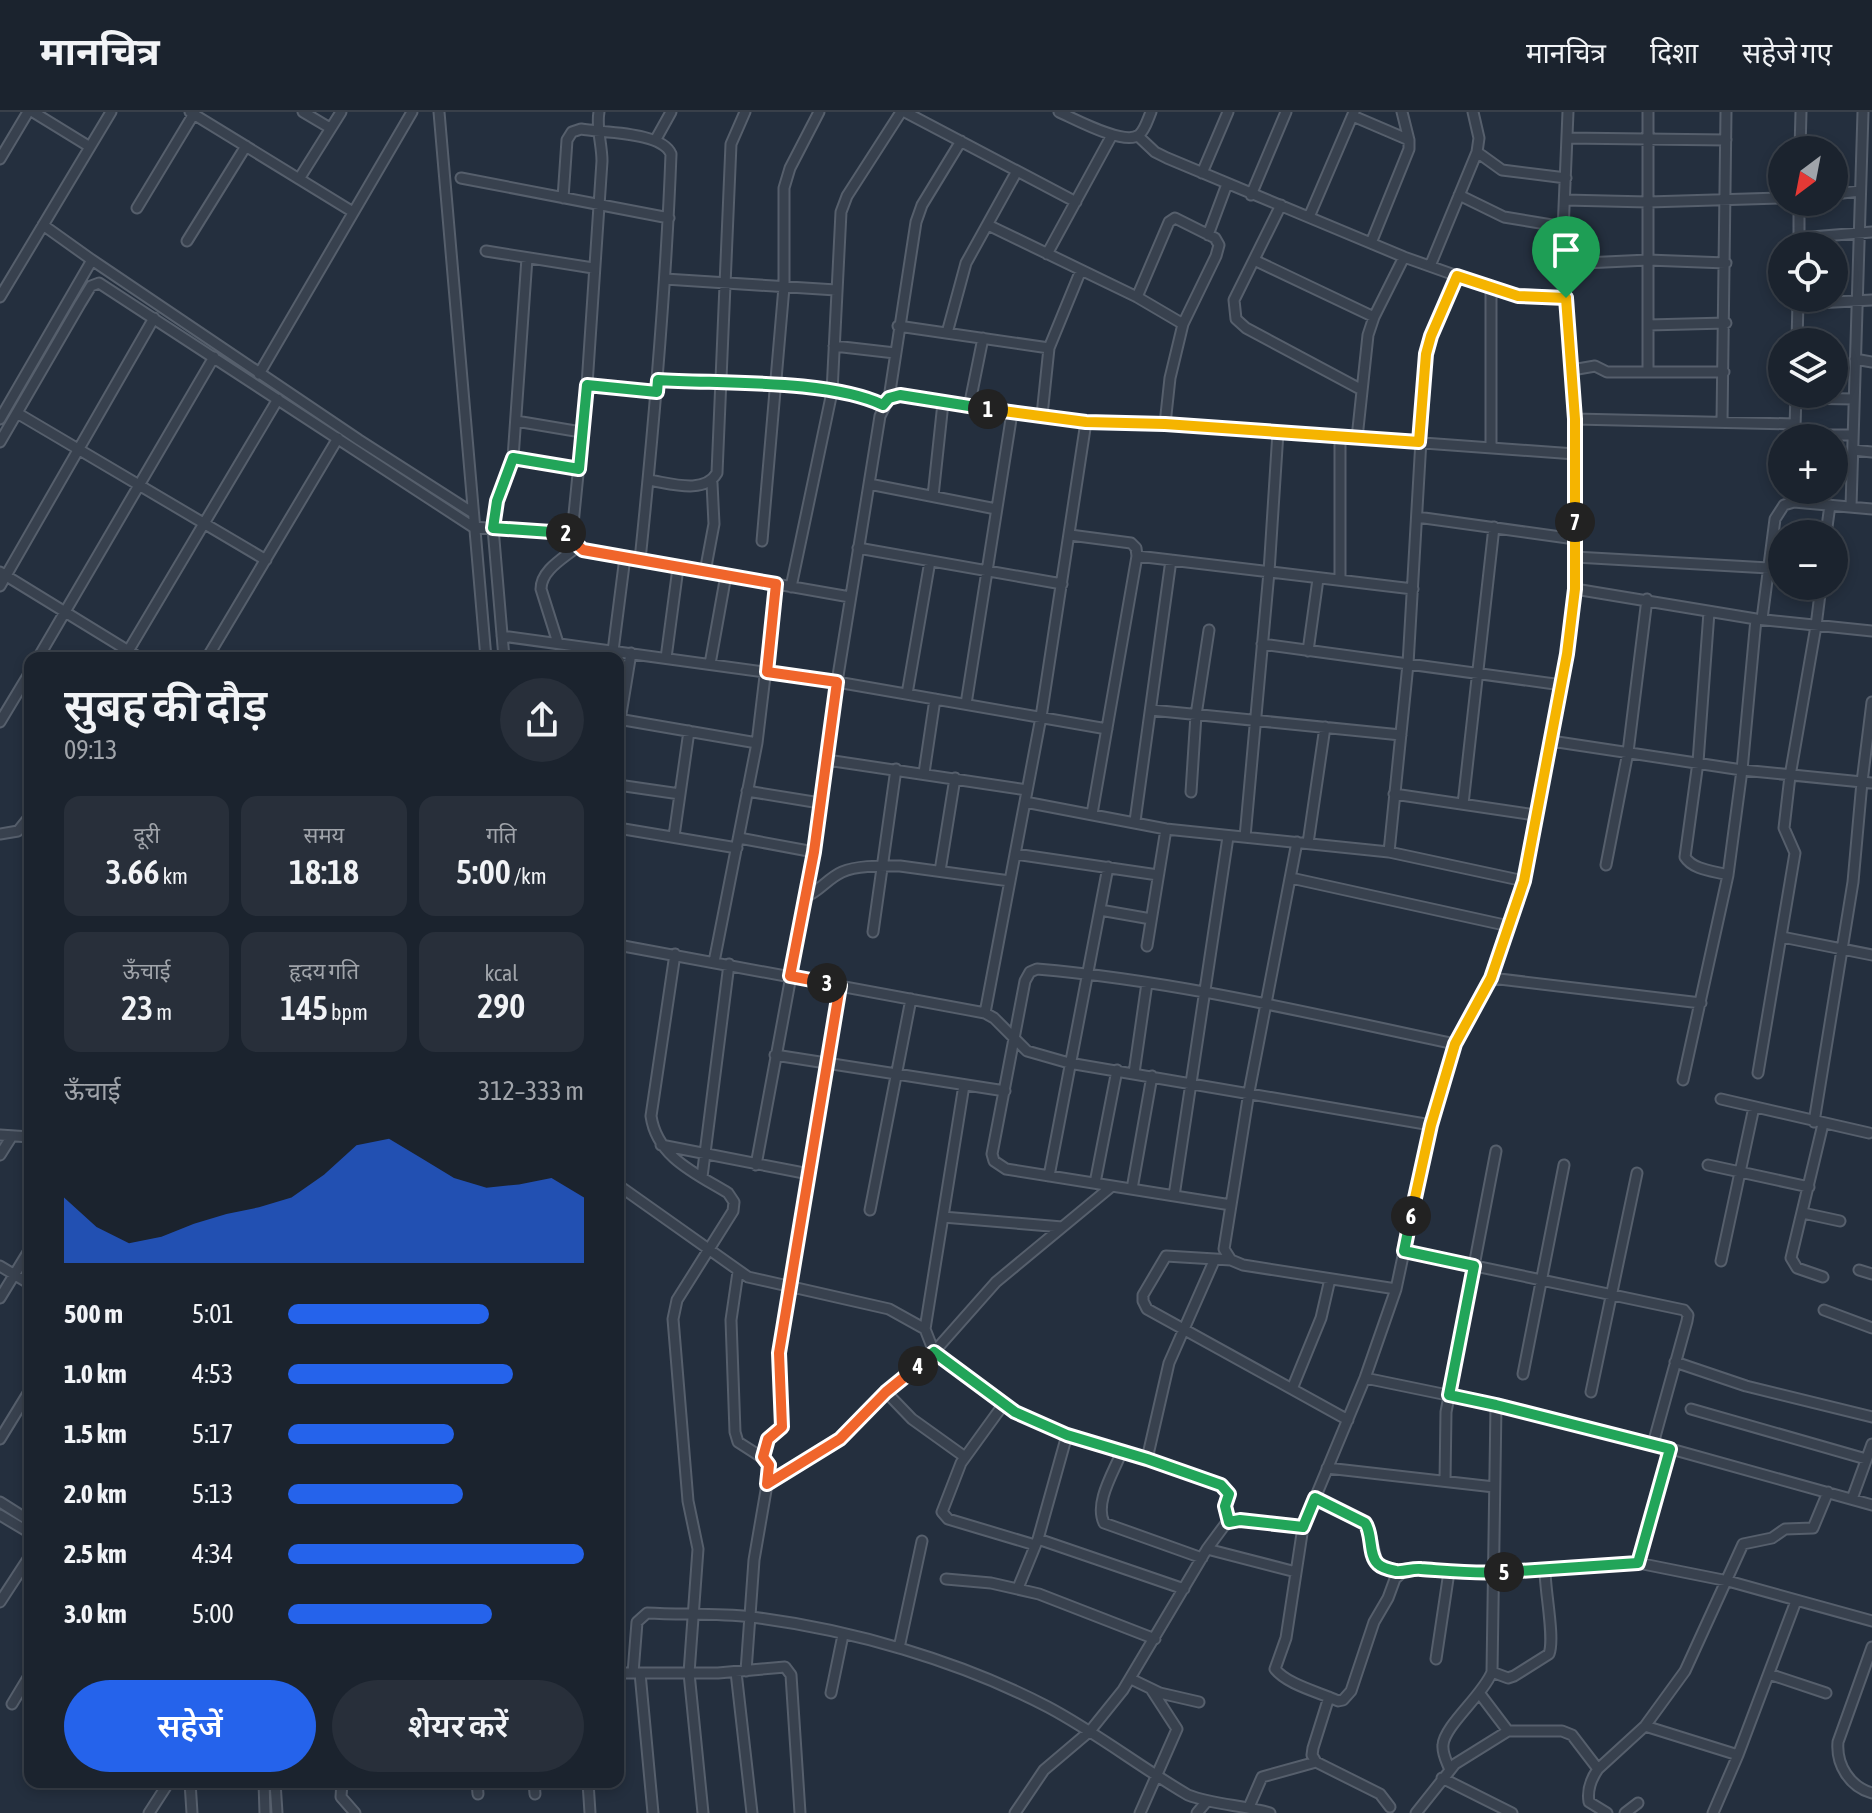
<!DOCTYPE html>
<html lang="hi">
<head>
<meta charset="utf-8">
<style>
	body { margin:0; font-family:"Asap Condensed","Noto Sans Devanagari",sans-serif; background:#282f3a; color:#f1f3f6; height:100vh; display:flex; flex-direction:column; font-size:30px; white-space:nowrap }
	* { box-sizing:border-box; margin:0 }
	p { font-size:26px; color:#a0a4aa }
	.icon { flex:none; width:44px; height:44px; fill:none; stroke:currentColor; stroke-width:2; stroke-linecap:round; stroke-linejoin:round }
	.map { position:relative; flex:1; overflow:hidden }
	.drawer { position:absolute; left:24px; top:540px; width:600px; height:1136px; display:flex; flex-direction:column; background:#1b232e; border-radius:16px; box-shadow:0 4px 12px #0003,0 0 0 2px #39404a }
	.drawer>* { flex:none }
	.needle { width:52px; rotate:212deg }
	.tools { position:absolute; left:1768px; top:24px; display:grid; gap:16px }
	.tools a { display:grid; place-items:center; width:80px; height:80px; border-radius:50%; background:#1b232e; box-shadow:0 4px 12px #0003,0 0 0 2px #39404a; font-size:40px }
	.pin { position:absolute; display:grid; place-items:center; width:68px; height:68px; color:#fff; margin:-82px -34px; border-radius:50% 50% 50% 0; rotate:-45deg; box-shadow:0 0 8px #0007 }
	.pin .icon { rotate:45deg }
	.km { position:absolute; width:40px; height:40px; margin:-20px; border-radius:50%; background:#222; color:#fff; font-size:22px; line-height:40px; text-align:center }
	.round { display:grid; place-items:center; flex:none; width:84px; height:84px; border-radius:42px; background:#282f3a }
	.summary { display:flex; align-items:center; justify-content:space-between; height:136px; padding:0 40px }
	h1 { font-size:44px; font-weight:600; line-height:60px }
	.stats { display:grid; grid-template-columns:repeat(3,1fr); gap:12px; height:136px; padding:8px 40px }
	.stats div { display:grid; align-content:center; border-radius:16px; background:#282f3a; text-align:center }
	.stats b { font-size:34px; font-weight:600 }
	.stats small { font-size:22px; font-weight:400 }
	.stats p { font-size:22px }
	.chart { height:224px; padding:16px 40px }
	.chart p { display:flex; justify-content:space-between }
	.chart svg { width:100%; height:144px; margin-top:8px; fill:#2563eb; opacity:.7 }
	.action { display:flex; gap:16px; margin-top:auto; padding:16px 40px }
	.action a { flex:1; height:92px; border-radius:48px; background:#2563eb; color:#fff; font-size:32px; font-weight:600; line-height:92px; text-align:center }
	.action a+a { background:#282f3a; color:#f1f3f6 }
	ul { padding:0 40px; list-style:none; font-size:26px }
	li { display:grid; grid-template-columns:128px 96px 1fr; align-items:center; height:60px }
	li i { height:20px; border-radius:10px; background:#2563eb }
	header { display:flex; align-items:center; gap:48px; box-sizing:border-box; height:112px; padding:0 40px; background:#1b232e; border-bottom:2px solid #39404a }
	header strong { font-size:38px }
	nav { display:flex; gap:44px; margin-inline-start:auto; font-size:28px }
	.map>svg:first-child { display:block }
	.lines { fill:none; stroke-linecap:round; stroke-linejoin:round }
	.street-casing { stroke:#565f6c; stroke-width:13 }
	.street { stroke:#38414e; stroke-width:9 }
	.split-1-casing { stroke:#fff; stroke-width:16 }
	.split-2-casing { stroke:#fff; stroke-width:16 }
	.split-3-casing { stroke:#fff; stroke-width:16 }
	.split-4-casing { stroke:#fff; stroke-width:16 }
	.split-5-casing { stroke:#fff; stroke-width:16 }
	.split-6-casing { stroke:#fff; stroke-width:16 }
	.split-7-casing { stroke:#fff; stroke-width:16 }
	.split-8-casing { stroke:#fff; stroke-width:16 }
	.split-1 { stroke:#f5b400; stroke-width:10 }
	.split-2 { stroke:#22a559; stroke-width:10 }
	.split-3 { stroke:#f0652b; stroke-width:10 }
	.split-4 { stroke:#f0652b; stroke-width:10 }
	.split-5 { stroke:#22a559; stroke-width:10 }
	.split-6 { stroke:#22a559; stroke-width:10 }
	.split-7 { stroke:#f5b400; stroke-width:10 }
	.split-8 { stroke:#f5b400; stroke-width:10 }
</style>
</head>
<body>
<header>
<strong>मानचित्र</strong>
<nav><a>मानचित्र</a><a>दिशा</a><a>सहेजे गए</a></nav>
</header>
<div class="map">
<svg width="1872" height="1701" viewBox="0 0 1872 1701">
	<rect width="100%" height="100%" fill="#242f3e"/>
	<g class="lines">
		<defs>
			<path id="street" d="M 33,0 L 90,35
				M 190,0 L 353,100
				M 303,0 L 330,16
				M 439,0 L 486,546
				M 599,0 C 596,16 602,32 602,49 L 587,273 L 572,422 L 574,430 L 583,438 L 850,485
				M 905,0 L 1076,90
				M 1059,0 C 1075,7 1124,34 1139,23 C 1145,18 1148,7 1151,0
				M 1568,0 L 1562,143 L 1575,307 L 1575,477 L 1562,573 L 1524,769 L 1491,866 L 1455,932 L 1431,1013 L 1396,1177 L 1365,1266 L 1303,1415 L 1286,1526 L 1275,1557 C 1288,1573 1319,1580 1338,1589 L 1343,1588 L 1351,1579 L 1374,1510 L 1388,1486 L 1395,1467 L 1406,1457 L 1492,1461 L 1638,1451 L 1728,1469 L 1872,1509
				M 1648,0 L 1648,259
				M 1353,4 L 1409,28
				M 1138,24 L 1155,40 L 1167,46 L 1404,145 L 1505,181 L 1566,186
				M 1567,26 L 1726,28
				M 656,27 L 671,0
				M 1800,38 L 1801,0
				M 1477,40 L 1502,58 L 1566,66
				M 0,47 L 28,0
				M 1202,61 L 1228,0
				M 461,66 L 669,106
				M 299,67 L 341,0
				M 1834,82 L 1860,79
				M 1251,83 L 1286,0
				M 1459,83 L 1504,105 L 1564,115
				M 563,86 L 567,28 L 572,20 L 581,17 C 604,21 662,20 671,42 C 666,178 654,313 640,448
				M 1565,88 L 1648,90 L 1782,86
				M 1799,90 L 1799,134
				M 1281,93 L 1234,188 L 1236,207 L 1246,216 L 1362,278
				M 137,96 L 195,0
				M 1309,105 L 1354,0
				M 43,113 L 92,148
				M 988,113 L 1137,185 L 1183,212
				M 1208,123 L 1227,72
				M 1799,126 L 1872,120
				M 187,129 L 246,34
				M 1371,131 L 1409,37 L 1409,28 L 1402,0
				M 486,139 L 593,156
				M 1047,142 L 1112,23
				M 1254,148 L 1374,205
				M 1563,152 L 1648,148 L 1726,151
				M 1430,154 L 1477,40 L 1479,26 L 1473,0
				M 665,167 L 836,178
				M 0,185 L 111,0
				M 1137,185 L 1169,110 L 1175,106 L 1215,126 L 1219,133 L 1216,144 L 1183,212 L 1170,266 L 1165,312
				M 1798,192 L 1872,188
				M 1648,213 L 1726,211
				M 898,214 L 1049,236
				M 947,221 L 966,151 L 1017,59
				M 1797,230 L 1798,189
				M 834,234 L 895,241
				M 1855,247 L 1872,250
				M 1572,258 L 1595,254 L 1607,260 L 1724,260
				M 259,262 L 412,0
				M 658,268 C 721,272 828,267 883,293
				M 587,273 L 657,280
				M 889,286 L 916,110 L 922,93 L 961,29
				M 1796,286 L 1854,287
				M 969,295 L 983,226
				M 17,301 L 266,448
				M 1042,303 L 1049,236 L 1081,158
				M 0,307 L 92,148 L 359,328 L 473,401
				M 1575,307 L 1795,312
				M 516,309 L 581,320
				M 1722,310 L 1726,0
				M 1795,315 L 1796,282
				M 1795,323 L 1853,323
				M 1357,326 L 1368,223 L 1374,205 L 1404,145
				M 0,330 L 80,192 L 91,174 L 99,171 L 473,415 L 572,422
				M 1491,335 L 1491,176
				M 1853,338 L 1872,340
				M 513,346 L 579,357
				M 648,368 C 670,371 704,383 717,361 L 731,32 L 745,0
				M 869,372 L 996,397
				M 933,384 L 943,291
				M 1851,395 L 1863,0
				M 1417,405 L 1575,427
				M 1826,422 L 1830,393
				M 1070,423 L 1131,431 L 1136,436 L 1137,444 L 1092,702
				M 762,429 L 784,175 L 784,76 L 790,56 L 819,0
				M 858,436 L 1062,472
				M 1137,444 L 1413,477
				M 1575,445 L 1769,456
				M 0,460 L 140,546
				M 705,460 L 714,412 L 712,371
				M 1340,468 L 1340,327
				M 0,474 L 154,206
				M 791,475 L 832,280 L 841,100 L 847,84 L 901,0
				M 1575,477 L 1756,507 L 1872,519
				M 1709,500 L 1698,650 L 1685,745 C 1693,758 1714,759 1728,763
				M 1762,507 L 1775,407 L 1784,393 L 1794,390 L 1872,397
				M 502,524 L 837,570 L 1107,617
				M 558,531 L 541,477 C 541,458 564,446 577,435
				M 1262,532 L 1562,573
				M 613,539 L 625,445
				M 1308,539 L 1318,467
				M 38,546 L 214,245
				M 124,546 L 278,287
				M 207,546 L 338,326
				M 504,546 L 493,416 L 497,389 L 513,346 L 527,146
				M 573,546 L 574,534
				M 666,546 L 678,456
				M 710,552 L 726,463
				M 907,582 L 930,449
				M 966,592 L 1012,301
				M 1151,598 L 1401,623
				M 618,607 L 757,631
				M 620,608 L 631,541
				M 0,610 L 30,560
				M 1551,629 L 1742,658 L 1862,670 L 1872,590
				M 827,648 L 1027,678
				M 924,661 L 935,587
				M 618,673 L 680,682
				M 747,679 L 820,691
				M 1191,680 L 1196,603 L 1209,518
				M 1394,682 L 1535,703
				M 1025,690 L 1166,717 L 1389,740 L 1524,769
				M 1463,692 L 1494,415
				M 1135,709 L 1171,448
				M 618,716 L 737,736
				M 0,722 L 18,719 L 30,704
				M 674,724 L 689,619
				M 1245,725 L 1269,460 L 1278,320
				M 739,726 L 814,740
				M 1297,730 L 1249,980 L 1224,1137 L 1231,1148 L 1243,1153 L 1396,1177
				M 1308,731 L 1325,615
				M 1389,740 L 1408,552 L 1426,242 L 1431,224 L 1457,164
				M 1015,742 L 1158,763
				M 1606,753 L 1628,640 L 1647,487
				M 940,759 L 955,666
				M 1291,766 L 1509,814
				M 805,785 C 819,780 828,766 842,760 C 858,753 883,754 900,754 L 1010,769
				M 1100,798 L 1151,807
				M 873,820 L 896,657
				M 1782,825 L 1872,843
				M 618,833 L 985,901 L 994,906 L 1027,939 L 1069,951 L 1431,1013
				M 1147,834 L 1166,717
				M 675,842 L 651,1004 C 657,1045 695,1061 728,1081 L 734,1090 L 733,1099 L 677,1188 L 673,1207 L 688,1389 L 698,1437 L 689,1561 L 703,1701
				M 714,850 L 757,631 L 776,472
				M 1491,866 L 1701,891
				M 985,901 L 1041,605 L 1086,310
				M 775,943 L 1005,979
				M 1134,961 L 1147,871
				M 1758,961 L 1795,741 L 1784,716 L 1790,664 L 1816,514 L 1821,474
				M 1683,968 L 1728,763 L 1742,658 L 1756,507
				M 964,973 L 925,1217 L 934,1240 L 1015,1300 L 1067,1323 L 1147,1347 L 1221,1373 L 1229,1382 L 1225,1394 L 1229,1410
				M 1721,987 L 1869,1021
				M 1814,1010 L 1853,770 L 1862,670 L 1872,671
				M 0,1023 L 30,1025
				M 661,1033 L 809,1062
				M 0,1043 L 12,1024
				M 756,1053 L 814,740 L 837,570 L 880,304 L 889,286 L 900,283 L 1086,310 L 1165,312 L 1575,342
				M 1708,1053 L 1809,1075
				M 1049,1064 L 1108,755
				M 702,1065 L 729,852
				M 1095,1071 L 1117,958
				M 618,1073 L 748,1165 L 889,1197 L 925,1217
				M 1132,1077 L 1152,964
				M 1174,1084 L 1228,725
				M 1231,1093 L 1006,1057 L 994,1049 L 992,1042 L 1025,869 L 1030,860 L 1037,857 C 1178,869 1317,903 1455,932
				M 870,1098 L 911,887
				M 1803,1101 L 1840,1109
				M 943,1105 L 1062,1115
				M 1404,1139 L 1684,1198 L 1688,1203 L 1687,1209 L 1653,1332
				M 1231,1148 L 1166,1144 L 1143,1183 L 1143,1189 L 1147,1197 L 1348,1308
				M 1721,1149 L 1754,995
				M 0,1154 L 30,1172
				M 1859,1158 L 1872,1162
				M 738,1160 L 731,1208 L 735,1320 L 738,1330 L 766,1348 L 769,1361 L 754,1448 L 746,1559
				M 1823,1165 L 1797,1156 L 1791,1146 L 1823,1012
				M 0,1186 L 30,1137
				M 1824,1198 L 1872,1216
				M 1675,1250 L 1746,1274 L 1872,1305
				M 1523,1262 L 1564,1053
				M 1365,1266 L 1496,1293 L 1653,1332 L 1872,1393
				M 1292,1277 L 1321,1206 L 1330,1167
				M 886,1280 L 912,1307 L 965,1345
				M 1591,1280 L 1637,1061
				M 1003,1293 L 961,1351 L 942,1400 L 948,1407 L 1035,1433
				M 1691,1297 L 1866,1347
				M 0,1327 L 30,1278
				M 1122,1339 C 1114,1360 1094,1390 1104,1411 L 1202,1446
				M 763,1345 L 768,1327 L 782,1314 L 779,1241 L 840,874
				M 1147,1347 L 1169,1251 L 1214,1149
				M 1327,1356 L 1494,1375
				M 1445,1369 L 1446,1300 L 1496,1039
				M 767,1372 L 840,1327 L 886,1280 L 934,1240 L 996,1170 L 1112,1074
				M 1315,1386 L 1365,1411 L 1369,1417 L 1377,1451 L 1400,1460
				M 1852,1387 L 1872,1332
				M 0,1390 L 30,1409
				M 0,1403 L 30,1421
				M 1038,1427 L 1184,1477
				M 1207,1437 L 1296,1460
				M 1638,1451 L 1670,1337
				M 946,1467 L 991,1471 L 1039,1482 L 1155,1527
				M 1018,1476 L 1038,1427 L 1067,1323
				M 0,1490 L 30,1444
				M 1872,1535 L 1838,1630 C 1836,1653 1850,1675 1872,1681
				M 899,1536 L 922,1429
				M 1436,1547 L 1449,1460
				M 736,1560 L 752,1701
				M 1492,1560 L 1508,1566 L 1514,1564 L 1549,1542 C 1555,1526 1545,1480 1545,1458
				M 618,1561 L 718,1561 L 785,1555 L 791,1563 L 800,1701
				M 633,1561 L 637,1510 L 647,1501 C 682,1503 717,1501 751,1505 C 850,1517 960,1549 1048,1595 C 1097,1621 1140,1655 1188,1683 C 1214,1693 1243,1693 1270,1701
				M 640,1561 L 653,1701
				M 1769,1562 L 1826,1581
				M 1131,1567 L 1160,1581 L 1199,1590
				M 831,1581 L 843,1523
				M 1480,1582 L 1508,1619
				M 1329,1585 L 1313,1636 L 1312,1643 L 1316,1650 L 1380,1682 L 1390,1695
				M 12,1592 L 30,1562
				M 1645,1614 L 1738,1643
				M 1450,1658 C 1447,1650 1442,1642 1443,1633 C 1444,1614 1483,1583 1492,1560 L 1496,1293
				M 1442,1666 L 1512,1701
				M 190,1670 L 192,1701
				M 264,1670 L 265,1701
				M 275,1670 L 277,1701
				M 342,1670 L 341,1685 L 355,1701
				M 477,1670 L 478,1682
				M 534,1670 L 535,1682
				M 588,1670 L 590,1701
				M 1249,1695 L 1262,1665 L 1316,1650
				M 149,1701 L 169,1670
				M 1015,1701 L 1044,1658 L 1090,1619 L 1123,1578 L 1207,1437 L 1224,1414 L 1233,1408 L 1240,1408 L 1303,1415
				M 1140,1701 L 1177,1617 L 1151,1577
				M 1197,1701 L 1207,1689
				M 1416,1701 L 1455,1652 L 1508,1619 L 1562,1619 L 1572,1623 L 1598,1657
				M 1607,1701 L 1589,1690 C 1587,1678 1591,1667 1598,1657 L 1645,1614 L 1685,1559 L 1743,1432 L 1772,1426 L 1785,1417 L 1813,1416 L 1828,1380
				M 1625,1701 L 1638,1691
				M 1713,1701 L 1738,1643 L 1796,1489"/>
		</defs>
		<!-- street casing -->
		<use href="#street" class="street-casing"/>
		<!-- street -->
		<use href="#street" class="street"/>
	</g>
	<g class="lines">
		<defs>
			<path id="split-1" d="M 988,297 L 1086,310 L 1165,312 L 1419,330 L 1426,242 L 1431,224 L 1457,164 L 1518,184 L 1566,186"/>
			<path id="split-2" d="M 566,421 L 493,416 L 497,389 L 513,346 L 579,357 L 587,273 L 657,280 L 658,268 C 721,272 828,267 883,293 L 889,286 L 900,283 L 988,297"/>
			<path id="split-3" d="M 566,421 L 572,422 L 574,430 L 583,438 L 776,472 L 767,560 L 837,570 L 814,740 L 790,864 L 827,871"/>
			<path id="split-4" d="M 827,871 L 840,874 L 779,1241 L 782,1315 L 768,1327 L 763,1345 L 769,1353 L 767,1372 L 840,1327 L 886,1280 L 918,1254"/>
			<path id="split-5" d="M 918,1254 L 934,1240 L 1015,1300 L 1067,1323 L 1147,1347 L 1221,1373 L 1229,1382 L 1225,1394 L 1229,1410 L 1240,1408 L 1303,1415 L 1315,1386 L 1365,1411 C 1373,1422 1368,1443 1378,1452 C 1382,1456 1391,1458 1396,1459 C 1404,1460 1412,1456 1421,1457 C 1449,1459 1476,1462 1504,1460"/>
			<path id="split-6" d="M 1411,1104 L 1404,1139 L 1474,1154 L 1449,1283 L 1496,1293 L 1670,1337 L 1638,1451 L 1504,1460"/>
			<path id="split-7" d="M 1411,1104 L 1431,1013 L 1455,932 L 1491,866 L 1524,769 L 1567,542 L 1575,477 L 1575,410"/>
			<path id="split-8" d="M 1566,186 L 1575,307 L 1575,410"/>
		</defs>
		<!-- split-1 casing -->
		<use href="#split-1" class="split-1-casing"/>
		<!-- split-2 casing -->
		<use href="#split-2" class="split-2-casing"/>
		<!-- split-3 casing -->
		<use href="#split-3" class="split-3-casing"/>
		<!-- split-4 casing -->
		<use href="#split-4" class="split-4-casing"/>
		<!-- split-5 casing -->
		<use href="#split-5" class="split-5-casing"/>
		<!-- split-6 casing -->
		<use href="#split-6" class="split-6-casing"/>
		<!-- split-7 casing -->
		<use href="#split-7" class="split-7-casing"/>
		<!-- split-8 casing -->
		<use href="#split-8" class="split-8-casing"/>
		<!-- split-1 -->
		<use href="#split-1" class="split-1"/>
		<!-- split-2 -->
		<use href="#split-2" class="split-2"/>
		<!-- split-3 -->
		<use href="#split-3" class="split-3"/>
		<!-- split-4 -->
		<use href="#split-4" class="split-4"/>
		<!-- split-5 -->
		<use href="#split-5" class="split-5"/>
		<!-- split-6 -->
		<use href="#split-6" class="split-6"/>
		<!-- split-7 -->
		<use href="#split-7" class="split-7"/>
		<!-- split-8 -->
		<use href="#split-8" class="split-8"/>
	</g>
</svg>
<div class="tools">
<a><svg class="needle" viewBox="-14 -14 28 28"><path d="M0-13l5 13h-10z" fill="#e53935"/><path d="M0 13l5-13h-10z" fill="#a0a4aa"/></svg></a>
<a><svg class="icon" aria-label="locate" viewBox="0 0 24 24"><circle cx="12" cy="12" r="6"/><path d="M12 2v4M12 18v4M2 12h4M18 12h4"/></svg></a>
<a><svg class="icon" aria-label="layers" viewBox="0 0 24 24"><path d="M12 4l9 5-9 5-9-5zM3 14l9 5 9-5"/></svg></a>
<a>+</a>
<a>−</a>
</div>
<div class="pin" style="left:1566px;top:186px;background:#1e9e55"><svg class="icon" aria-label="arrive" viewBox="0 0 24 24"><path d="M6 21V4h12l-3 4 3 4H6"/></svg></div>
<b class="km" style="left:988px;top:297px">1</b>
<b class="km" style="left:566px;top:421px">2</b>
<b class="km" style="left:827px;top:871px">3</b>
<b class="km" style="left:918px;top:1254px">4</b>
<b class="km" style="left:1504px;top:1460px">5</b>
<b class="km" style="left:1411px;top:1104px">6</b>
<b class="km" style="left:1575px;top:410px">7</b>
<section class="drawer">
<div class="summary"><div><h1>सुबह की दौड़</h1><p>09:13</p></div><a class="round"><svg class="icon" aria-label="share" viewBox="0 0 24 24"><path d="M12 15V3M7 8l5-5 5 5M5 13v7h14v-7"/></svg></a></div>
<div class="stats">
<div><p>दूरी</p><b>3.66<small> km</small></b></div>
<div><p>समय</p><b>18:18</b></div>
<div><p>गति</p><b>5:00<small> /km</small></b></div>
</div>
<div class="stats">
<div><p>ऊँचाई</p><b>23<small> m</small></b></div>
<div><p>हृदय गति</p><b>145<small> bpm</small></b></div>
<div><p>kcal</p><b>290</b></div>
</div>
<div class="chart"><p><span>ऊँचाई</span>312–333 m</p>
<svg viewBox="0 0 160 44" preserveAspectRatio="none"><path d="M0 44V24L10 33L20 38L30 36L40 32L50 29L60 27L70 24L80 17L90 8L100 6L110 12L120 18L130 21L140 20L150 18L160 24V44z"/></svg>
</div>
<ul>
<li><b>500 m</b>5:01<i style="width:68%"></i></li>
<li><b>1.0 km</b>4:53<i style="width:76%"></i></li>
<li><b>1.5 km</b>5:17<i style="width:56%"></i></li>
<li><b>2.0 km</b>5:13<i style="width:59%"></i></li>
<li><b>2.5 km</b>4:34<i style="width:100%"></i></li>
<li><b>3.0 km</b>5:00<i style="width:69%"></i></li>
</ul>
<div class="action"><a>सहेजें</a><a>शेयर करें</a></div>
</section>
</div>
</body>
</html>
